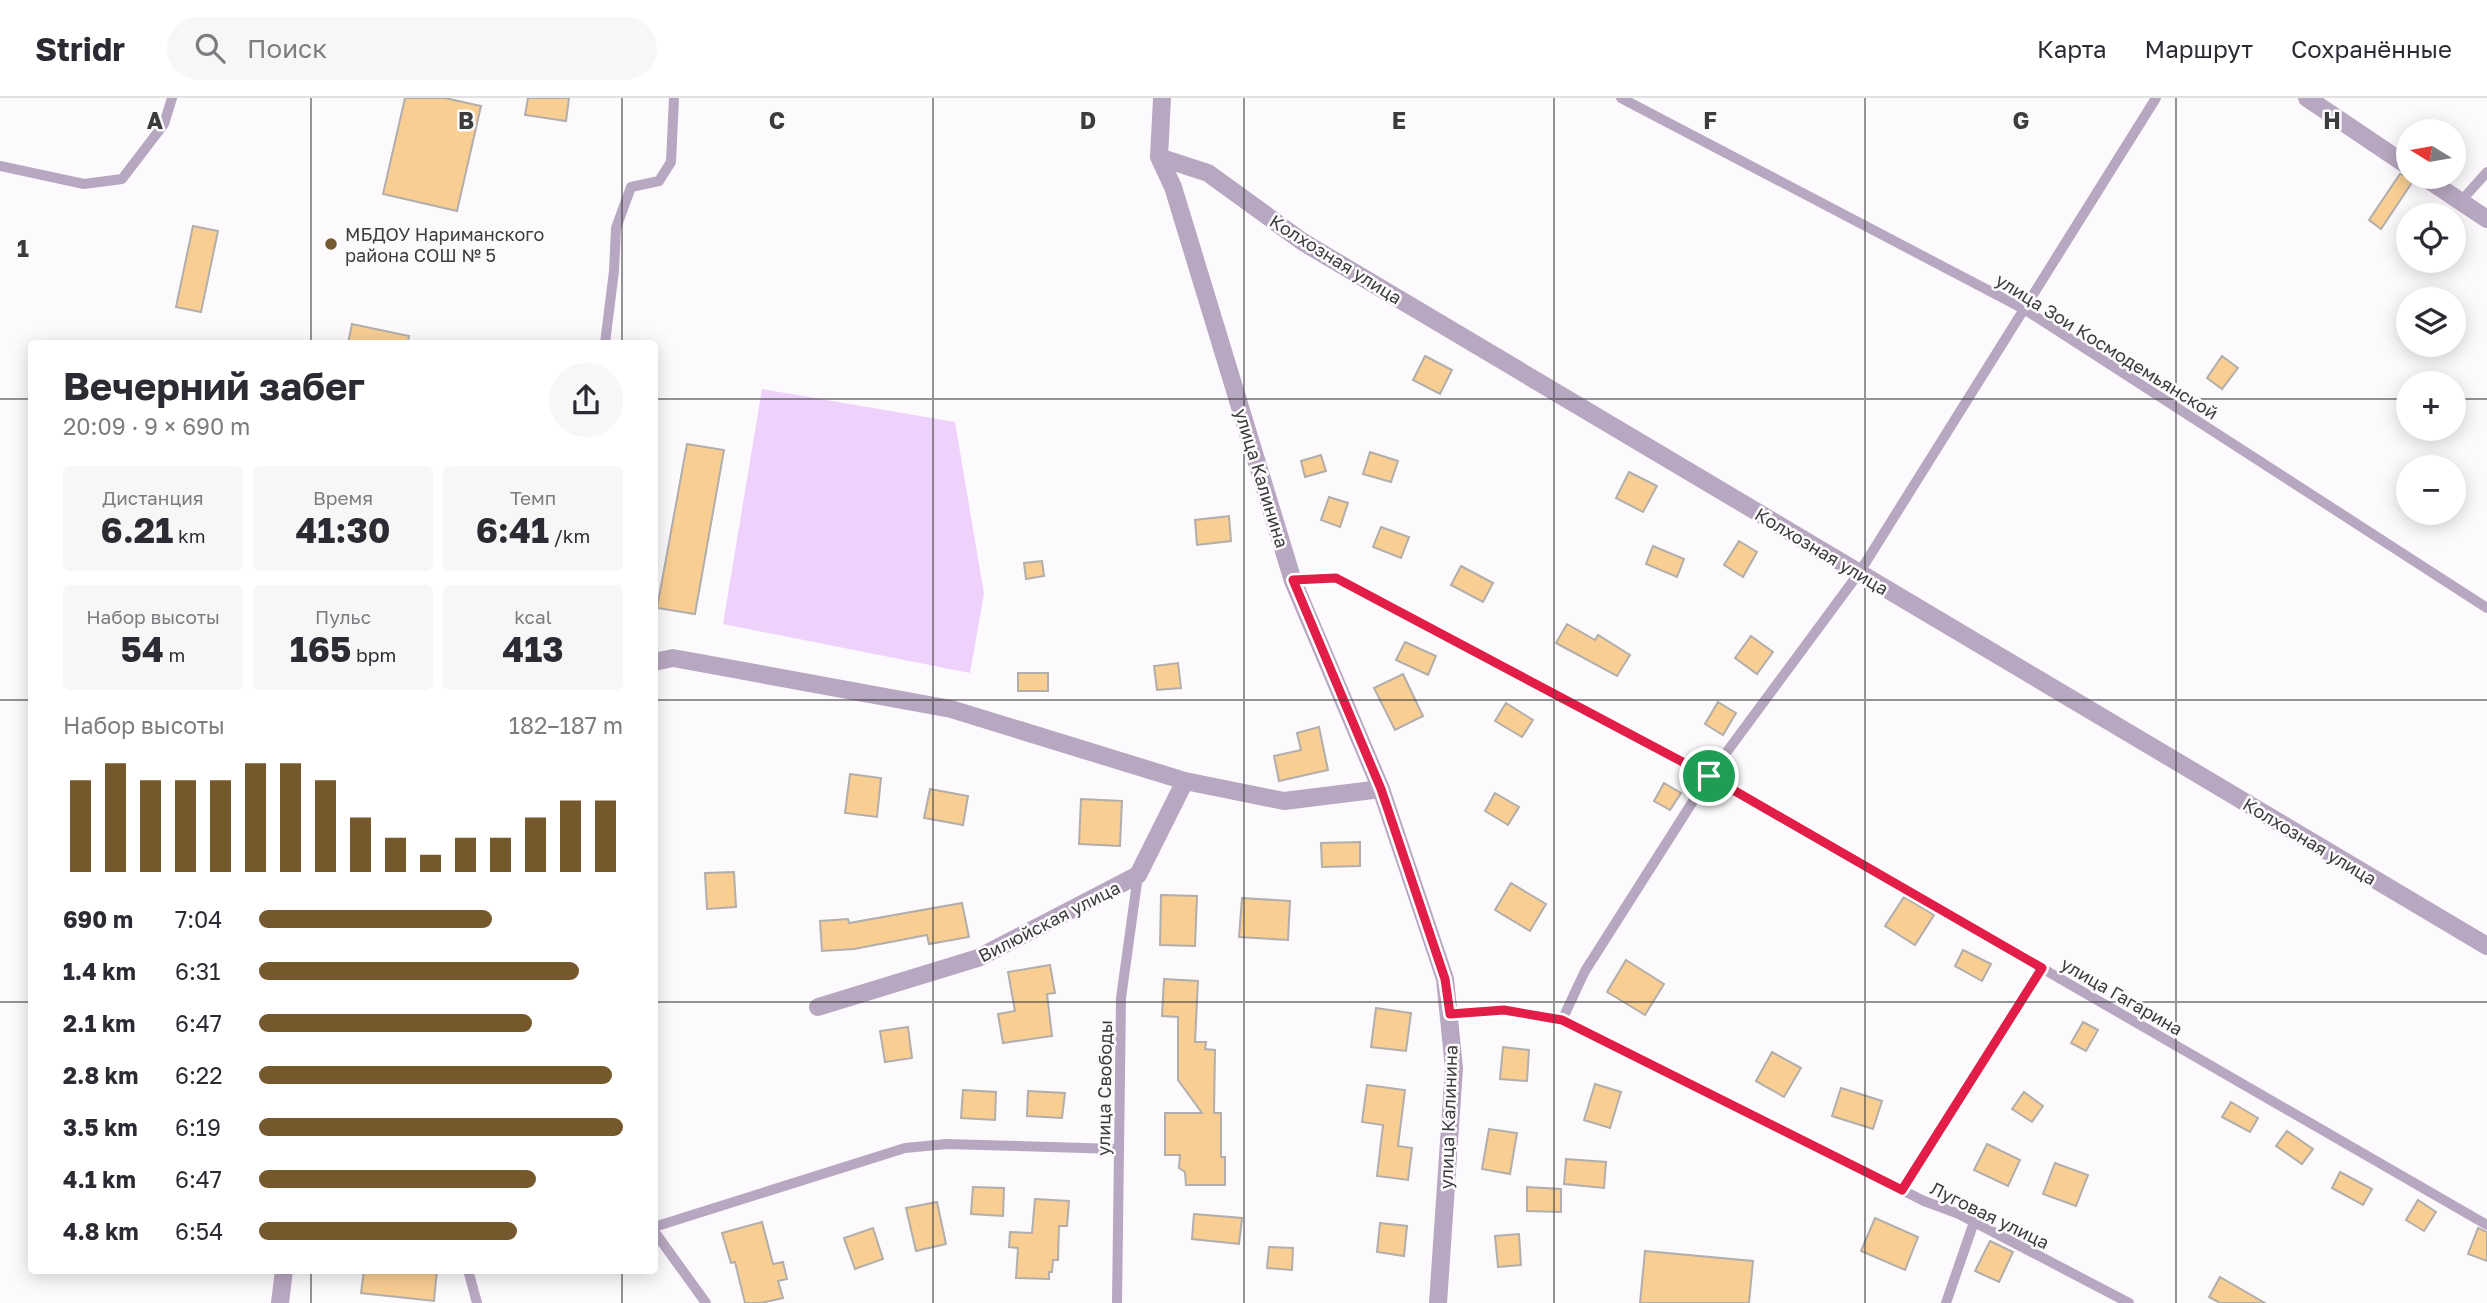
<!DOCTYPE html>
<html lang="ru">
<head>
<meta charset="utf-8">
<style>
	body { margin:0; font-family:"Golos Text",sans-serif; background:#f7f7f7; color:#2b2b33; height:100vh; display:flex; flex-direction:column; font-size:26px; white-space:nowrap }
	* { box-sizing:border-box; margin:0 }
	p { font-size:23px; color:#7c7c81 }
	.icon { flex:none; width:38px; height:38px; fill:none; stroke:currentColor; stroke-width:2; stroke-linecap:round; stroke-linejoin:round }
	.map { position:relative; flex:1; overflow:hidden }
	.side { position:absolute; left:28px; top:242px; width:630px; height:934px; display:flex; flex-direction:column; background:#fff; border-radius:7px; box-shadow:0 4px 18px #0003 }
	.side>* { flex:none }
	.needle { width:46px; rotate:281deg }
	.controls { position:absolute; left:2396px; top:21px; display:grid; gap:14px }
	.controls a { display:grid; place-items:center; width:70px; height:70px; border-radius:50%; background:#fff; box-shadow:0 4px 18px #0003; font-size:35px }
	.pin { position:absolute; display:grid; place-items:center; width:60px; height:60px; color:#fff; margin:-30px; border:4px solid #fff; border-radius:50%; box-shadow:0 2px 7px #0007 }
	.round { display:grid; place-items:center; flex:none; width:74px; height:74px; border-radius:37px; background:#f7f7f7 }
	.head { display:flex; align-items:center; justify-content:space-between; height:119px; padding:0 35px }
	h1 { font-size:38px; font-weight:700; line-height:52px }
	.metrics { display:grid; grid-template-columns:repeat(3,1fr); gap:10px; height:119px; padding:7px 35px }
	.metrics div { display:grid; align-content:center; border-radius:7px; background:#f7f7f7; text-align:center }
	.metrics b { font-size:35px; font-weight:700 }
	.metrics small { font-size:19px; font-weight:400 }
	.metrics p { font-size:19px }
	.chart { height:196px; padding:14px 35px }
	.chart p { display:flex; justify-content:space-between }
	.chart svg { width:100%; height:126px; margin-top:7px; stroke:#75582c; stroke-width:6 }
	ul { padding:0 35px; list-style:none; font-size:23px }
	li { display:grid; grid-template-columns:112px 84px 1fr; align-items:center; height:52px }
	li i { height:18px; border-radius:9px; background:#75582c }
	header { display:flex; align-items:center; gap:42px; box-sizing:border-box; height:98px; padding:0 35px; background:#fff; border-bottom:2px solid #e1e1e2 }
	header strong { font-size:33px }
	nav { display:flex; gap:38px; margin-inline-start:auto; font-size:24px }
	.search { width:490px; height:63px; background:#f7f7f7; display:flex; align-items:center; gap:18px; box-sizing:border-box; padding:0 24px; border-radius:38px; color:#7c7c81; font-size:26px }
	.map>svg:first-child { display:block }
	.green { fill:#efd2fc }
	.building { fill:#f8ce93; stroke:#b1aeab; stroke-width:2 }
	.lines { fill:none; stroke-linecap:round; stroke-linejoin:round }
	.lane { stroke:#b8a7c0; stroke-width:10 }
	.street { stroke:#b8a7c0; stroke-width:18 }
	.route-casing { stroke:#fff; stroke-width:14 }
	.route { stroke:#e11d48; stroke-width:9 }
	.grid { fill:none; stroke:#3d3c3d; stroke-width:2; stroke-opacity:0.55 }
	.poi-dot { fill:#75582c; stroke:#fdfafe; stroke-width:2.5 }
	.labels { text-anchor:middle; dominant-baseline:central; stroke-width:5; stroke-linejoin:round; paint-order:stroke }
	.poi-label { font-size:18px; fill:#3d3c3d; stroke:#fdfafe; text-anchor:start }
	.street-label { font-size:18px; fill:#3d3c3d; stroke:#fdfafe }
	.grid-label { font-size:23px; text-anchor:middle; font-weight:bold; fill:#3d3c3d; stroke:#fdfafe; stroke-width:5; stroke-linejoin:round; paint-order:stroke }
</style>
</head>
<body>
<header>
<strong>Stridr</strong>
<div class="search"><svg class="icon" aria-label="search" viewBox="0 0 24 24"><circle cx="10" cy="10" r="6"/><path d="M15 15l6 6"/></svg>Поиск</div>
<nav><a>Карта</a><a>Маршрут</a><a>Сохранённые</a></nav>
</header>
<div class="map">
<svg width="2487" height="1205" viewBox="0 0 2487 1205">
	<rect width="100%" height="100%" fill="#fdfafe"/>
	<!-- green -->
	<path class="green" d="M 762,291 L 955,324 L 984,496 L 970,575 L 723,526 Z"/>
	<!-- building -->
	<path class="building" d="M 405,0 L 445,0 L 481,8 L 457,113 L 383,96 Z
		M 528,0 L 569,0 L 566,23 L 525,17 Z
		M 2400,76 L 2413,79 L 2413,83 L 2381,131 L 2369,122 Z
		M 193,128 L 218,133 L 201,214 L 176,209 Z
		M 352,226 L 409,238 L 408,245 L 348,245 Z
		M 1425,258 L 1452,272 L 1440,296 L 1413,282 Z
		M 2222,258 L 2238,270 L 2222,291 L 2207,280 Z
		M 687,346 L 724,352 L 695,516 L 657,510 Z
		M 1370,354 L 1398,363 L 1391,384 L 1363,376 Z
		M 1321,357 L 1326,373 L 1305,379 L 1301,363 Z
		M 1629,374 L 1657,388 L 1643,414 L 1616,400 Z
		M 1329,399 L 1348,405 L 1340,429 L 1321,422 Z
		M 1229,418 L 1231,443 L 1197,447 L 1195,422 Z
		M 1381,429 L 1409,439 L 1401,460 L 1373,449 Z
		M 1739,443 L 1757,454 L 1743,479 L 1724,467 Z
		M 1653,448 L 1684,461 L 1677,479 L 1646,466 Z
		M 1042,463 L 1044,478 L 1026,481 L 1024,465 Z
		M 1461,468 L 1493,485 L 1483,504 L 1451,487 Z
		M 1567,526 L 1595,542 L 1598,537 L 1630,557 L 1617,578 L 1556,545 Z
		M 1751,538 L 1773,554 L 1757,576 L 1735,560 Z
		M 1405,544 L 1436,558 L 1428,577 L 1396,562 Z
		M 1178,565 L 1181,590 L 1157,592 L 1154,568 Z
		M 1018,575 L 1048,575 L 1048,593 L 1018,593 Z
		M 1403,576 L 1423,618 L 1395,632 L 1374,590 Z
		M 1718,604 L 1736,615 L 1723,637 L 1705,626 Z
		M 1506,605 L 1533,622 L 1522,639 L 1495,623 Z
		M 1319,629 L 1328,672 L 1279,683 L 1274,658 L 1301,652 L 1297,635 Z
		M 850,676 L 881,680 L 877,719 L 845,715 Z
		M 1664,685 L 1681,695 L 1670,712 L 1654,703 Z
		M 930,691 L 968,698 L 963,727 L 924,720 Z
		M 1495,695 L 1519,709 L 1508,727 L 1485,713 Z
		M 1081,701 L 1122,703 L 1120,748 L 1079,746 Z
		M 1360,744 L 1360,768 L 1322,769 L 1321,745 Z
		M 734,774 L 736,809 L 707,811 L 705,775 Z
		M 1511,785 L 1546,806 L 1530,833 L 1495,812 Z
		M 1161,797 L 1197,798 L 1195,848 L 1160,847 Z
		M 1904,799 L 1934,817 L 1915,847 L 1885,828 Z
		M 1242,800 L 1290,803 L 1288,842 L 1239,839 Z
		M 962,805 L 969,839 L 929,846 L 927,837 L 854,851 L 822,853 L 820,823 L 848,821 L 849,825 Z
		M 1963,852 L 1991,866 L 1982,883 L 1955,868 Z
		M 1626,862 L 1664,886 L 1645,917 L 1607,894 Z
		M 1050,867 L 1055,895 L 1047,896 L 1052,938 L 1003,945 L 998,916 L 1015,913 L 1008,874 Z
		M 1164,881 L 1198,883 L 1195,944 L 1206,944 L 1205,951 L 1215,952 L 1214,1015 L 1221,1015 L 1221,1059 L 1225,1059 L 1225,1087 L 1186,1087 L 1185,1074 L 1179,1070 L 1180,1057 L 1165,1057 L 1165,1015 L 1202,1015 L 1178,982 L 1178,919 L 1162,918 Z
		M 1376,910 L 1411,915 L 1406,953 L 1371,949 Z
		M 2083,924 L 2098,932 L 2086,953 L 2071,945 Z
		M 908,929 L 912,960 L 885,964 L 880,933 Z
		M 1503,949 L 1529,952 L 1527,983 L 1500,981 Z
		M 1772,954 L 1801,970 L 1784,999 L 1756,983 Z
		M 1595,986 L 1621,994 L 1610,1030 L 1584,1022 Z
		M 1367,987 L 1405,992 L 1398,1048 L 1412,1050 L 1408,1082 L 1377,1078 L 1383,1027 L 1362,1024 Z
		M 1841,990 L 1882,1003 L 1873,1031 L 1832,1018 Z
		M 963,992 L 996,994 L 995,1022 L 961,1020 Z
		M 1028,993 L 1065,995 L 1062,1020 L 1027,1018 Z
		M 2024,994 L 2043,1008 L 2032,1024 L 2012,1011 Z
		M 2231,1004 L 2258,1020 L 2250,1034 L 2222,1019 Z
		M 1489,1031 L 1517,1035 L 1510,1076 L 1482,1071 Z
		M 2287,1033 L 2313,1051 L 2302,1066 L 2276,1048 Z
		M 1987,1046 L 2020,1062 L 2008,1088 L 1974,1072 Z
		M 1566,1061 L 1606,1064 L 1604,1090 L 1564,1086 Z
		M 2055,1065 L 2088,1077 L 2076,1108 L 2043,1096 Z
		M 2340,1074 L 2372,1091 L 2363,1107 L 2332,1090 Z
		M 973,1089 L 1004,1090 L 1003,1118 L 971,1116 Z
		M 1527,1089 L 1561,1091 L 1561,1114 L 1527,1113 Z
		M 1035,1101 L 1069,1103 L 1067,1128 L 1059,1128 L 1058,1162 L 1053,1162 L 1052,1174 L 1049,1174 L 1049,1181 L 1016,1180 L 1018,1150 L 1009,1149 L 1010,1134 L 1032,1135 Z
		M 2418,1102 L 2436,1114 L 2424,1133 L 2406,1122 Z
		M 937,1104 L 946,1146 L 916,1153 L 906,1110 Z
		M 1194,1116 L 1242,1120 L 1239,1146 L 1192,1141 Z
		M 1875,1120 L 1918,1139 L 1905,1172 L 1861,1153 Z
		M 762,1124 L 773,1166 L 783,1164 L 787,1181 L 778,1183 L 783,1200 L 761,1205 L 745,1205 L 735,1164 L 731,1165 L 722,1135 Z
		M 1380,1125 L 1407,1128 L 1404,1158 L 1377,1154 Z
		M 873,1130 L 883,1161 L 855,1171 L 844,1140 Z
		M 2478,1130 L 2487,1134 L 2487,1163 L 2468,1156 Z
		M 1519,1136 L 1521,1167 L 1498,1169 L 1495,1138 Z
		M 1990,1143 L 2013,1154 L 1999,1184 L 1975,1173 Z
		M 1269,1149 L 1293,1150 L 1292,1172 L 1267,1170 Z
		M 1645,1153 L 1753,1163 L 1749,1205 L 1640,1205 Z
		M 364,1172 L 437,1172 L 434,1203 L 361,1195 Z
		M 2220,1179 L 2265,1205 L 2220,1205 L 2209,1199 Z"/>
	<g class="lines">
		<!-- lane -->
		<path class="lane" d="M 1621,0 L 2024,211 L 2487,510
			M 0,68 L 84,86 L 122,81 L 164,26 L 172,0
			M 2461,103 L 2487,74
			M 605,245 L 614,173 L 616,130 L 631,89 L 659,83 L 671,64 L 674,0
			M 1293,483 L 1336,480 L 1709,678 L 2487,1127
			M 1450,917 L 1504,912 L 1562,922 L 1924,1103 L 1959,1116 L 2129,1205
			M 1562,922 L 1585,873 L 1709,678 L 1859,475 L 2156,0
			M 1902,1092 L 2042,870
			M 654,1129 L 905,1050 L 947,1046 L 1118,1051
			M 654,1133 L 706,1205
			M 468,1172 L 477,1205
			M 1117,1205 L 1121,900 L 1138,777
			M 1946,1205 L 1974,1124"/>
		<!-- street -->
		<path class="street" d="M 1162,0 L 1159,59 L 1173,89 L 1293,483 L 1381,691 L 1445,881 L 1454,970 L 1438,1205
			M 2307,0 L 2408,68
			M 1159,59 L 1208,75 L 1303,144 L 2487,848
			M 2424,79 L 2487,121
			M 654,564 L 673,560 L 951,611 L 1185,683 L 1284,703 L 1381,691
			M 818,909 L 978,860 L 1138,777 L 1185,683
			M 280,1205 L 284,1172"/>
	</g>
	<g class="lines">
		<defs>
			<path id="route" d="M 1336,480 L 1709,678 L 2042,870 L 1902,1092 L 1562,922 L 1504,912 L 1450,916 L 1445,881 L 1381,691 L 1293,482 Z"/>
		</defs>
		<!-- route casing -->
		<use href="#route" class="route-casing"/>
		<!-- route -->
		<use href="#route" class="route"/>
	</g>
	<!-- grid -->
	<path class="grid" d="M 311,0 L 311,245M 622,0 L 622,245M 933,0 L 933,1205M 1244,0 L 1244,1205M 1554,0 L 1554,1205M 1865,0 L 1865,1205M 2176,0 L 2176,1205M 0,301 L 32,301M 654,301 L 2408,301M 2454,301 L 2487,301M 0,602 L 32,602M 654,602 L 2487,602M 0,904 L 32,904M 654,904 L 2487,904M 311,1172 L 311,1205M 622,1172 L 622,1205"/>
	<!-- markers -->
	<circle class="poi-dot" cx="331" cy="146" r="7"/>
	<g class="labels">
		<!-- poi labels -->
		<g class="poi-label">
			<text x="345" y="136">МБДОУ Нариманского<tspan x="345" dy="21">района СОШ № 5</tspan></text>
		</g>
		<!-- street labels -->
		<g class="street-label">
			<text transform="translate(1336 161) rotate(32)">Колхозная улица</text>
			<text transform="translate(2107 248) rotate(32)">улица Зои Космодемьянской</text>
			<text transform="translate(1262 380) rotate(73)">улица Калинина</text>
			<text transform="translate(1822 453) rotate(31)">Колхозная улица</text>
			<text transform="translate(2310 743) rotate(31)">Колхозная улица</text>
			<text transform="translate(1049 823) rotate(-27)">Вилюйская улица</text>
			<text transform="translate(2122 898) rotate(30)">улица Гагарина</text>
			<text transform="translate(1104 990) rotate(-89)">улица Свободы</text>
			<text transform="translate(1448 1019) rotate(-88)">улица Калинина</text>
			<text transform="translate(1990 1117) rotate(26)">Луговая улица</text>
		</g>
	</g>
	<g class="grid-label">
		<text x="155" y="31">A</text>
		<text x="466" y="31">B</text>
		<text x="777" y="31">C</text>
		<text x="1088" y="31">D</text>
		<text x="1399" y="31">E</text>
		<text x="1710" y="31">F</text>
		<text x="2021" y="31">G</text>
		<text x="2332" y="31">H</text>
		<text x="23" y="159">1</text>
	</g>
</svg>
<div class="controls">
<a><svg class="needle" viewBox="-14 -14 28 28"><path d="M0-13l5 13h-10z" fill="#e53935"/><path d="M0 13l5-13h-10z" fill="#7c7c81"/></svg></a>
<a><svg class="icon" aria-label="locate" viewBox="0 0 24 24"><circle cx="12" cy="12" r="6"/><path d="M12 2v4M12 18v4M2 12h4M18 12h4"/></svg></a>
<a><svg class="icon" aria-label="layers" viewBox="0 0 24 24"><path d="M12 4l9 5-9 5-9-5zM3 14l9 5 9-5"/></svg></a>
<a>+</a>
<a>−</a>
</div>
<div class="pin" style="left:1709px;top:678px;background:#1e9e55"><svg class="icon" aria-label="arrive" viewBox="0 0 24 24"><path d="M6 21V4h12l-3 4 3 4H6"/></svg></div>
<section class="side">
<div class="head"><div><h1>Вечерний забег</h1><p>20:09 · 9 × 690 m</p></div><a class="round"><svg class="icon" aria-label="share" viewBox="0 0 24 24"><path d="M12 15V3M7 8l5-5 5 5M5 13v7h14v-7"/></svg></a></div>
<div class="metrics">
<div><p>Дистанция</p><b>6.21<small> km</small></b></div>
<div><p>Время</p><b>41:30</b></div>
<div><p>Темп</p><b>6:41<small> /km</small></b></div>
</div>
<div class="metrics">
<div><p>Набор высоты</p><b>54<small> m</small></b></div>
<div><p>Пульс</p><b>165<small> bpm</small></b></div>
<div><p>kcal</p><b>413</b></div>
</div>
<div class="chart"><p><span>Набор высоты</span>182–187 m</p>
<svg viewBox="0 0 160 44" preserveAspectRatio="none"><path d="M5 44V12M15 44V6M25 44V12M35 44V12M45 44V12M55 44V6M65 44V6M75 44V12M85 44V25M95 44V32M105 44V38M115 44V32M125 44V32M135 44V25M145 44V19M155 44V19"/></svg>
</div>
<ul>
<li><b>690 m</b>7:04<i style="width:64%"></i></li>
<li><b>1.4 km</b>6:31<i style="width:88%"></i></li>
<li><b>2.1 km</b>6:47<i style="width:75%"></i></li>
<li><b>2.8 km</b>6:22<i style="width:97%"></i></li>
<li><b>3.5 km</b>6:19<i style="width:100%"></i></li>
<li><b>4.1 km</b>6:47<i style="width:76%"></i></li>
<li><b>4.8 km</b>6:54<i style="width:71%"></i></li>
</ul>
</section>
</div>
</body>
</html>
